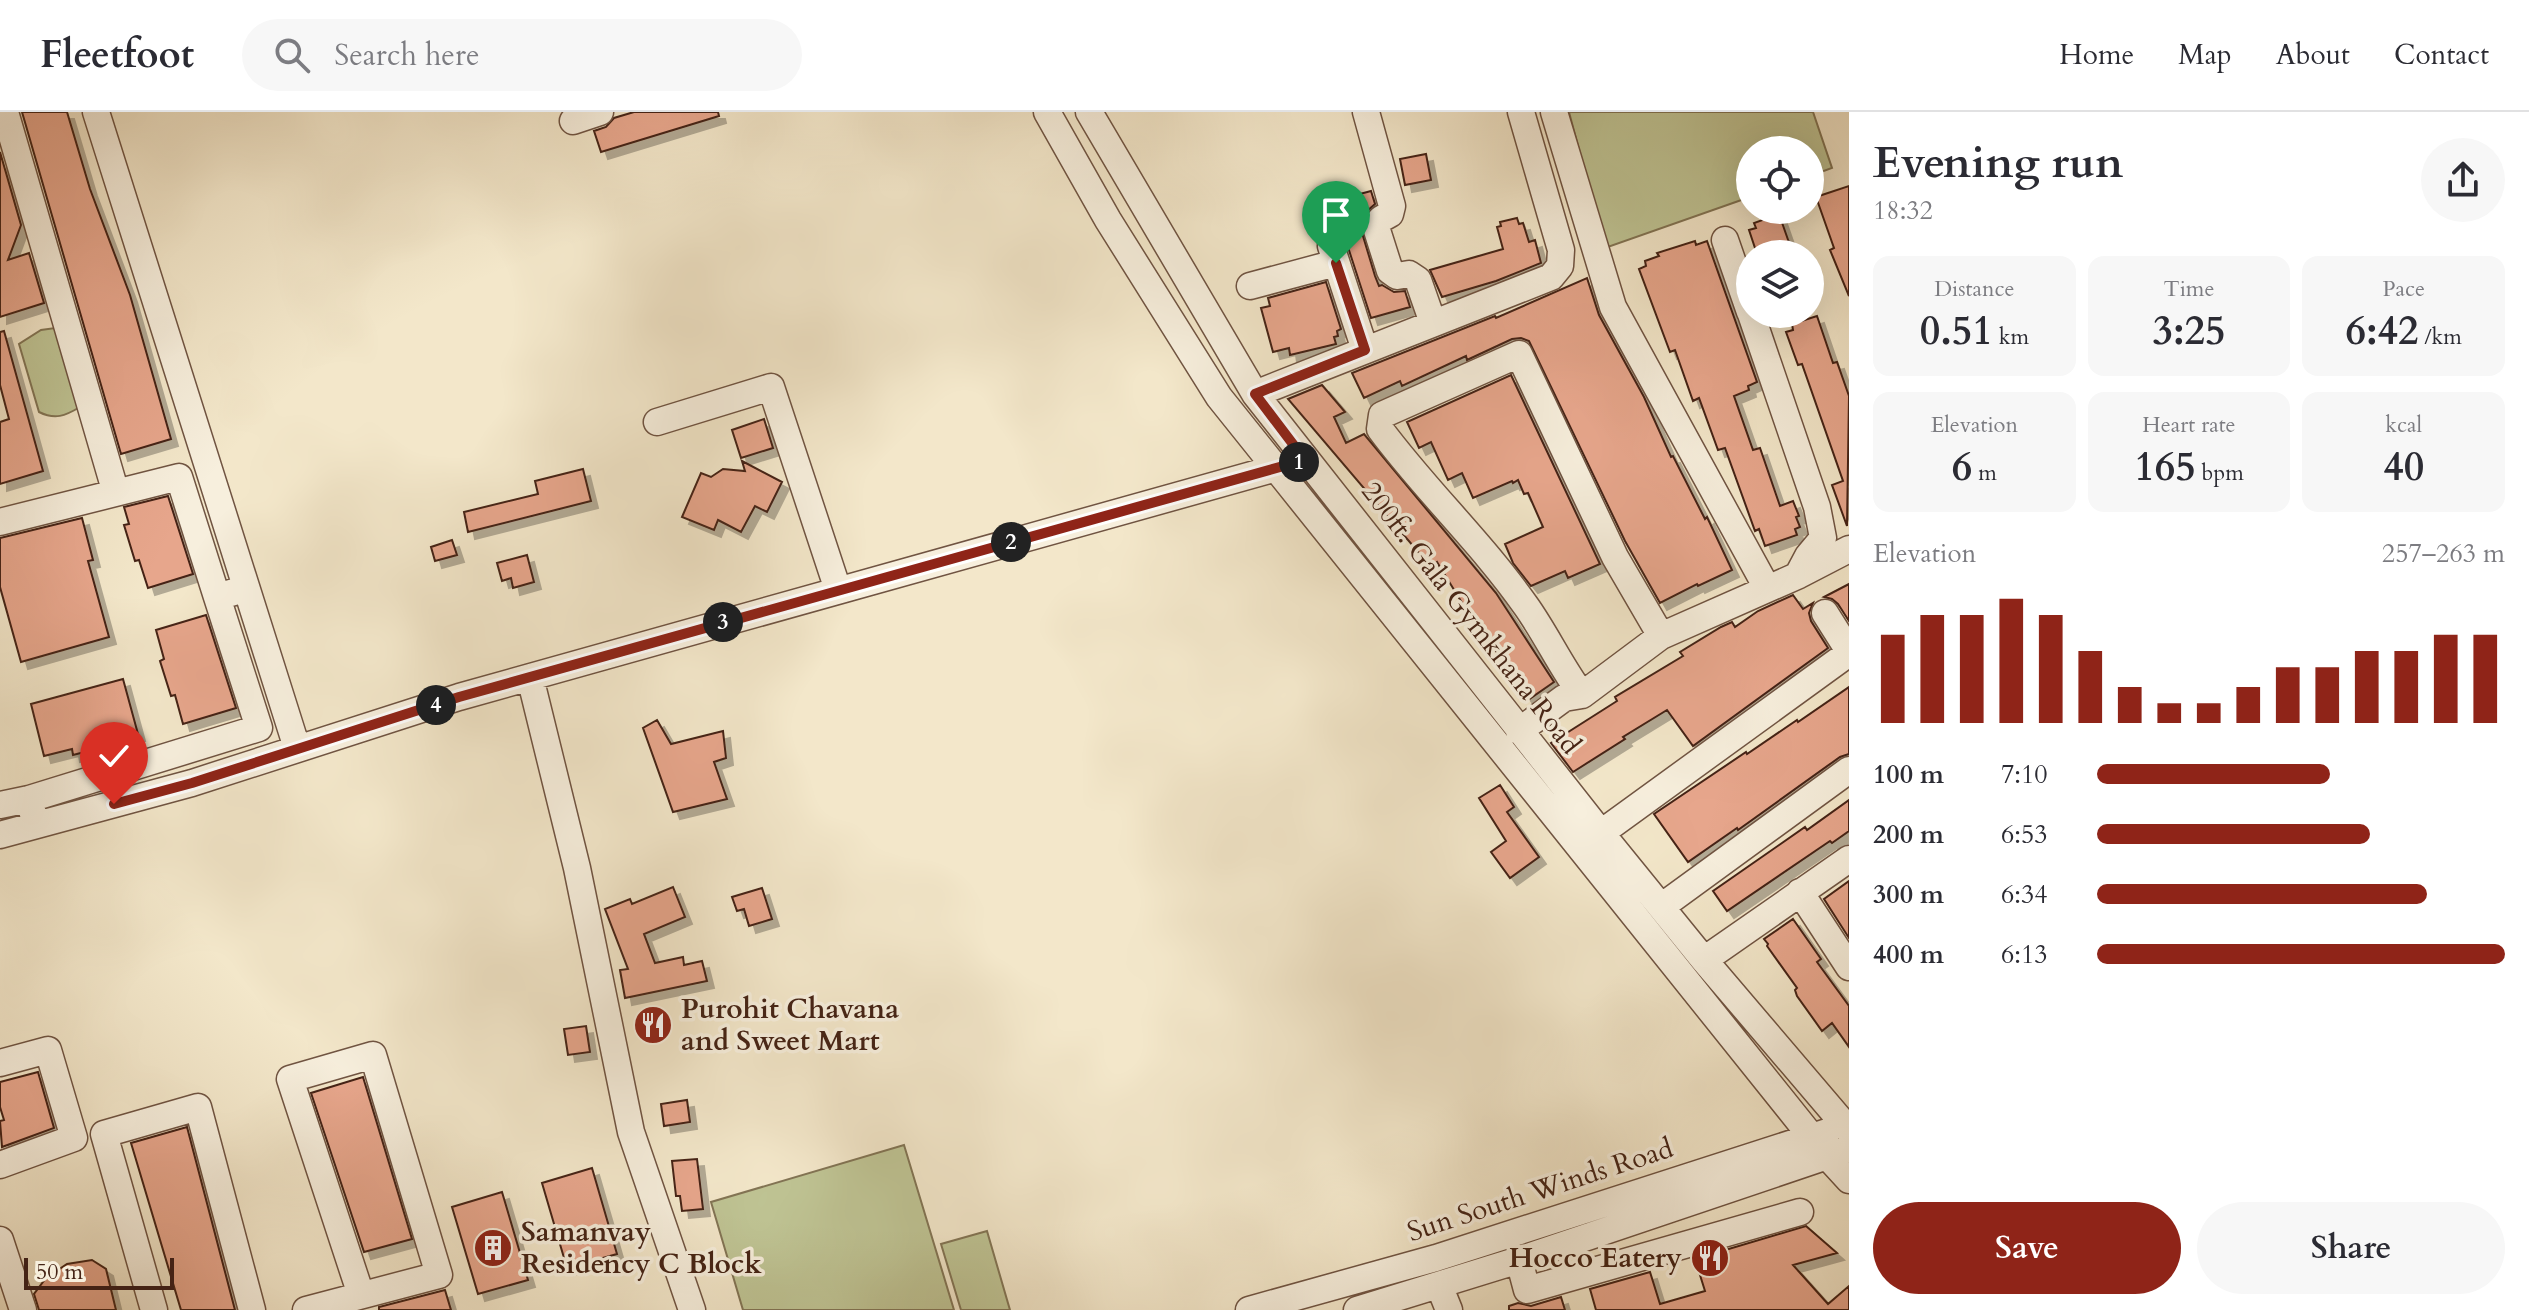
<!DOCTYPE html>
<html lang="en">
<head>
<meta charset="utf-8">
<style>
	body { margin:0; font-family:Cardo,serif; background:#f7f7f7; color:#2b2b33; height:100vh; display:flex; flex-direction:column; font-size:30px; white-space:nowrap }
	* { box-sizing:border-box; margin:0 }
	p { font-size:26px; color:#7c7c81 }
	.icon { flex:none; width:44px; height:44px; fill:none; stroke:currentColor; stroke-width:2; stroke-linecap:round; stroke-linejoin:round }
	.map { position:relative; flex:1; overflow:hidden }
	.side { display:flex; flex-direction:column; background:#fff; width:680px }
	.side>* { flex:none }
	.buttons { position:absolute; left:1736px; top:24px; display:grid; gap:16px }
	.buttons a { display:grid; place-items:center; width:88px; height:88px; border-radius:50%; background:#fff; box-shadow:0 8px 32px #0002; font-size:40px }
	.scale { position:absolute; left:24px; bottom:20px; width:150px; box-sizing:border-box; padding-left:8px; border:4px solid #452315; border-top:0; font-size:22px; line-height:28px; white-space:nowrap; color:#452315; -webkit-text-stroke:6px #f7efdd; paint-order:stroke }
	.pin { position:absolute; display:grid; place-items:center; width:68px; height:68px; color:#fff; margin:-82px -34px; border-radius:50% 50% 50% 0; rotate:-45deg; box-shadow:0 0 8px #0007 }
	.pin .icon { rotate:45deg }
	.km { position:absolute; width:40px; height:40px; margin:-20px; border-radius:50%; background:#222; color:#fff; font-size:22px; line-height:40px; text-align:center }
	.round { display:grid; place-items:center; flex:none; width:84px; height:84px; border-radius:42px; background:#f7f7f7 }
	.headline { display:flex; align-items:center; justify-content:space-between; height:136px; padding:0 24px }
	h1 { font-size:44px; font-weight:700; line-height:60px }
	.figures { display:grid; grid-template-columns:repeat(3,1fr); gap:12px; height:136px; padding:8px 24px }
	.figures div { display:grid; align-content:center; border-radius:16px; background:#f7f7f7; text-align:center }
	.figures b { font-size:40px; font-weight:700 }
	.figures small { font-size:22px; font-weight:400 }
	.figures p { font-size:22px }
	.chart { height:224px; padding:16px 24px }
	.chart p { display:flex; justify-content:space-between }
	.chart svg { width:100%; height:144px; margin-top:8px; stroke:#8f2418; stroke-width:6 }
	.primary-button { display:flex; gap:16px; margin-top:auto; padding:16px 24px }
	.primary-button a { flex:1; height:92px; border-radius:48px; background:#8f2418; color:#fff; font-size:32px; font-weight:700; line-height:92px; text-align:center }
	.primary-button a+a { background:#f7f7f7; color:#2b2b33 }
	ul { padding:0 24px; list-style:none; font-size:26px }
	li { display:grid; grid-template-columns:128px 96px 1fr; align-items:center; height:60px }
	li i { height:20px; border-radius:10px; background:#8f2418 }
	header { display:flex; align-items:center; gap:48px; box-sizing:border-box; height:112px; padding:0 40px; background:#fff; border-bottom:2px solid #e1e1e2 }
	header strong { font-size:38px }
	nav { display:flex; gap:44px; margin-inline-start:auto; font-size:28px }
	.search { width:560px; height:72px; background:#f7f7f7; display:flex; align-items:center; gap:20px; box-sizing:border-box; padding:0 28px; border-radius:44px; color:#7c7c81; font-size:30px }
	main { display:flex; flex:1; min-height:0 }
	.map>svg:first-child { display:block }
	.green { fill:#bfc494; stroke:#827454; stroke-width:2 }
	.building { fill:#e7a68c; stroke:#452315; stroke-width:2; filter:url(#shadow) }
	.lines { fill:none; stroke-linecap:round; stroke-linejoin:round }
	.minor-casing { stroke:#705442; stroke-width:29 }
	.minor { stroke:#f7efdd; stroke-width:26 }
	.route-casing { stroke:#fff; stroke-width:16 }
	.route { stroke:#8f2418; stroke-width:10 }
	.labels { text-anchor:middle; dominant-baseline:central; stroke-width:7; stroke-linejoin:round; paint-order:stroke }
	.street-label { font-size:28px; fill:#452315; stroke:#f7efdd }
	.poi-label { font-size:28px; font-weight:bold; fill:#452315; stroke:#f7efdd; text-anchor:start }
</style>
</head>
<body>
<header>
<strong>Fleetfoot</strong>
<div class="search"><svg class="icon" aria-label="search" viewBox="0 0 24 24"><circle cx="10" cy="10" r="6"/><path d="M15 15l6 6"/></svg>Search here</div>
<nav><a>Home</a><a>Map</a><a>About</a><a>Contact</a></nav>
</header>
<main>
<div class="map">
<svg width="1849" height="1198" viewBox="0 0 1849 1198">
	<defs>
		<filter id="shadow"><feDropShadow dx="7" dy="7" stdDeviation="0" flood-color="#0004"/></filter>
	</defs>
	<rect width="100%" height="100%" fill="#f3e7ca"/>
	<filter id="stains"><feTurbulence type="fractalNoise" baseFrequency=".0025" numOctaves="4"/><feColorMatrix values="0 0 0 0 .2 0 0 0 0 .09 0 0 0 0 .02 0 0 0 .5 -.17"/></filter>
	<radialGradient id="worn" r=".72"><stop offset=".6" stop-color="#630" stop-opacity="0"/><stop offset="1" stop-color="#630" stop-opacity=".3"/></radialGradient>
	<!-- green -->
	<path class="green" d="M 1569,0 L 1813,0 L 1832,56 L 1810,64 L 1810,38 L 1750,38 L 1750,85 L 1605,136 Z
		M 55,216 L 80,295 C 65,304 55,308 39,300 L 19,232 L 41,218 Z
		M 904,1033 L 954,1198 L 743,1198 L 711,1090 Z
		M 987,1119 L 1010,1198 L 961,1198 L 941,1132 Z"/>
	<!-- building -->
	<path class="building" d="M 22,0 L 67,0 L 90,77 L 130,183 L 171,327 L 121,342 Z
		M 634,0 L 718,0 L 719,4 L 601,40 L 594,19 L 606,15 L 614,6 Z
		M 0,40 L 21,113 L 8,148 L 29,141 L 44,191 L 0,205 Z
		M 1426,42 L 1431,68 L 1405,73 L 1400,47 Z
		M 1849,74 L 1849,184 L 1830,138 L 1834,136 L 1816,85 Z
		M 1371,79 L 1375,92 L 1367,99 L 1360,114 L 1375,164 L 1379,174 L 1382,173 L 1394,180 L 1405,179 L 1410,195 L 1371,206 L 1346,129 L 1341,122 L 1334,118 L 1330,102 L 1333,101 L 1330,90 Z
		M 1779,102 L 1793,142 L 1757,142 L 1749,118 L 1756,116 L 1754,111 Z
		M 1517,106 L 1519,112 L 1523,111 L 1529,130 L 1535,128 L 1541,151 L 1496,169 L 1442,185 L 1430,158 L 1503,137 L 1497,115 L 1501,114 L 1500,110 Z
		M 1695,129 L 1696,133 L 1707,129 L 1757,270 L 1748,274 L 1749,278 L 1734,284 L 1753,338 L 1760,336 L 1780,394 L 1793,389 L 1799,404 L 1796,405 L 1800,415 L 1795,417 L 1797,423 L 1765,434 L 1759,417 L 1755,419 L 1725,336 L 1718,338 L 1699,286 L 1693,289 L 1675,238 L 1670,240 L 1639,157 L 1646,154 L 1645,149 L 1659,144 L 1657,141 Z
		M 1587,166 L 1599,203 L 1644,285 L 1671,345 L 1673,344 L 1705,407 L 1707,405 L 1732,458 L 1698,474 L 1697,472 L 1660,491 L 1625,429 L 1529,229 L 1521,226 L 1512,227 L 1467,248 L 1466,244 L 1402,274 L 1400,269 L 1364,286 L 1352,261 L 1495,204 L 1496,206 Z
		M 1326,170 L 1341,217 L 1337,219 L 1338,224 L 1334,225 L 1336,232 L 1290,243 L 1289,236 L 1273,240 L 1261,196 L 1270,194 L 1268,186 Z
		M 1817,204 L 1833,251 L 1837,250 L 1849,284 L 1847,414 L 1832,373 L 1843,369 L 1802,252 L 1798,253 L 1786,220 L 1793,218 L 1792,212 Z
		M 4,219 L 43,359 L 0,372 L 0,310 L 9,307 L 0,273 L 0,220 Z
		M 1511,263 L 1600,452 L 1568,466 L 1565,459 L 1531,474 L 1513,451 L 1505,432 L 1543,415 L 1528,381 L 1524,382 L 1518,368 L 1513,371 L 1512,369 L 1473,386 L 1462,361 L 1448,368 L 1431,330 L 1419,336 L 1407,310 Z
		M 1322,273 L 1345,300 L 1334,305 L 1346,331 L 1364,322 L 1496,481 L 1554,570 L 1528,588 L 1469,498 L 1467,499 L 1437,450 L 1431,455 L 1288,287 Z
		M 764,307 L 773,336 L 741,346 L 732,318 Z
		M 742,349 L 782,370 L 767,400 L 755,394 L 741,420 L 718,408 L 714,418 L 682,405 L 701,361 L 711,365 L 723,357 L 745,359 Z
		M 583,357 L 591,389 L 468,420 L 464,400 L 538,382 L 535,369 Z
		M 168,384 L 193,462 L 148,476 L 139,448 L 135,449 L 124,413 L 129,412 L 124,395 Z
		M 82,406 L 93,448 L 88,449 L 109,525 L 21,550 L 0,475 L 0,426 Z
		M 452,428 L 457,443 L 435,449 L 431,435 Z
		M 527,443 L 534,470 L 513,476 L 511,466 L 502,469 L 497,451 Z
		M 1849,472 L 1849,509 L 1838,492 L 1832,487 L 1824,485 Z
		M 1793,483 L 1803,497 L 1813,491 L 1809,501 L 1811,509 L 1828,536 L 1693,634 L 1667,598 L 1623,625 L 1625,627 L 1573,660 L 1551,631 L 1617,589 L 1615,585 L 1683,544 L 1680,540 L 1721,515 L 1732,510 L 1735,515 L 1758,499 Z
		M 206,503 L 236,596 L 183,612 L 175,583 L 171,584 L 160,549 L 164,547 L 156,518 Z
		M 123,567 L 138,622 L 115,628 L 116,632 L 73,643 L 72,637 L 44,644 L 31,592 Z
		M 1849,575 L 1849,642 L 1840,645 L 1738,718 L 1737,716 L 1688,750 L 1654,702 L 1746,640 L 1747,642 L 1797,608 L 1798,610 Z
		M 657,608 L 671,632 L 723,619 L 726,646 L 714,650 L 727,687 L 673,700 L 643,616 Z
		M 1500,673 L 1514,695 L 1507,700 L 1539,745 L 1510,766 L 1491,740 L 1506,729 L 1479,686 Z
		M 1849,688 L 1849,719 L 1832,731 L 1830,729 L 1727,799 L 1713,779 L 1805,715 L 1807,718 Z
		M 1849,769 L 1849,826 L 1824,787 Z
		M 673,775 L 685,805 L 644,822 L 655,851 L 683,845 L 684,853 L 702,849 L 707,869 L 625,886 L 620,858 L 628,857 L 605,797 L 630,787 L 632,792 Z
		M 762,776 L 772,807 L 749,814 L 744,797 L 737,799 L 732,785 Z
		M 1793,807 L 1821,847 L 1817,850 L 1849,894 L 1849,935 L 1832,911 L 1822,919 L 1797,884 L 1795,878 L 1797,876 L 1767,834 L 1768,832 L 1764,827 Z
		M 586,914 L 590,940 L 568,943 L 564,917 Z
		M 38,960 L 54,1016 L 2,1035 L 0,1009 L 4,1008 L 0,995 L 0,970 Z
		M 363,965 L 412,1127 L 364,1140 L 311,981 Z
		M 687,988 L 690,1010 L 664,1014 L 661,992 Z
		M 187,1015 L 235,1198 L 181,1198 L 131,1031 Z
		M 697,1047 L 703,1097 L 682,1099 L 680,1084 L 676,1084 L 672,1049 Z
		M 592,1056 L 617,1142 L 567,1156 L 542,1071 Z
		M 502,1080 L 528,1168 L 478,1182 L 452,1095 Z
		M 1806,1114 L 1837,1141 L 1793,1153 L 1828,1192 L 1849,1174 L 1849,1198 L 1596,1198 L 1590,1177 L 1650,1160 L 1660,1192 L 1705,1179 L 1695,1147 Z
		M 92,1148 L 106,1157 L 116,1198 L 39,1198 L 34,1182 L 46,1166 L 67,1152 Z
		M 445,1178 L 451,1198 L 379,1198 L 379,1195 Z
		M 1561,1185 L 1565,1198 L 1509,1198 L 1509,1194 L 1518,1191 L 1531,1194 Z"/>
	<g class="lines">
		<defs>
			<path id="minor" d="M 5,0 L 113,371
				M 96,0 L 297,636
				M 1047,0 L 1108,108 L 1219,285 L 1827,1044 L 1849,1068
				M 1089,0 L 1255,282 L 1601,721 L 1704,848 L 1849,1018
				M 1366,0 L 1392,94 L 1390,102 L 1381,107 L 1376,115 L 1390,159 L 1397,164 L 1409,162 L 1418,168 L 1433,211
				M 1554,0 L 1613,195 L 1767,476
				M 573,9 L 600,0
				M 1725,128 L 1750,200
				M 1331,134 L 1365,238
				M 1250,174 L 1336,151
				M 1751,202 L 1817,395 L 1823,426 L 1808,444 L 1800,459
				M 1255,282 L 1551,165 L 1560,154 L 1561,138 L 1521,0
				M 657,310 L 771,275 L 838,478
				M 0,410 L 179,365 L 217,485 L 234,480
				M 1825,501 L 1849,539
				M 530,565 L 577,756 L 631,1020 L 692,1198
				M 1582,583 C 1561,555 1546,522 1526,494 C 1482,431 1425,378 1380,317 L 1382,303 L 1519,242 L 1615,445 L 1661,524
				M 1519,619 L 1564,586 L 1582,583 L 1661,524 L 1799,463 L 1849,437
				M 29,687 L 259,616 L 217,485
				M 0,693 L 29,687 L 33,702
				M 1601,721 L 1849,541
				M 0,723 L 192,671 L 459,585 L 1305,348
				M 1800,780 L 1849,855
				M 1661,795 L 1849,658
				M 1704,848 L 1849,747
				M 0,951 L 48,938 L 74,1026 L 0,1053
				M 0,1128 L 23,1198
				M 1519,1148 L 1527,1178 L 1800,1100
				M 1439,1173 L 1449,1198
				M 154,1198 L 104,1022 L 198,995 L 252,1198
				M 306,1198 L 439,1163 L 373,943 L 290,967 L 361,1183
				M 1249,1198 L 1436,1146 L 1827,1020
				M 1357,1198 L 1519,1148 L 1842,1039"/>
		</defs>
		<!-- minor casing -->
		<use href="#minor" class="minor-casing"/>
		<!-- minor -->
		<use href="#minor" class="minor"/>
	</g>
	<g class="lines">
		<defs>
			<path id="route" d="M 114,692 L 192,671 L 459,585 L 1305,348 L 1255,282 L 1365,238 L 1336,151"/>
		</defs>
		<!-- route casing -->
		<use href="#route" class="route-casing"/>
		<!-- route -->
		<use href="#route" class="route"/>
	</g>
	<!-- icons -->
	<defs>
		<symbol id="restaurant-disc" viewBox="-11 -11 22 22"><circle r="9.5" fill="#8f2418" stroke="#f7efdd"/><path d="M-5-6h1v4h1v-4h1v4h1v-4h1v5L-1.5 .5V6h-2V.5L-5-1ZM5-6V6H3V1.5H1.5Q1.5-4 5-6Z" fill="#fff"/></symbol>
		<symbol id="building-disc" viewBox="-11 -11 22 22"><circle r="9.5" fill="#8f2418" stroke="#f7efdd"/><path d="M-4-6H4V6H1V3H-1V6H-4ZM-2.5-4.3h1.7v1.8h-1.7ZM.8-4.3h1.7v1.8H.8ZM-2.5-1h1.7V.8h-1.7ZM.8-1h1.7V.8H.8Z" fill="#fff"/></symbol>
	</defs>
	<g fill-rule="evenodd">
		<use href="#restaurant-disc" x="631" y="891" width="44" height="44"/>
		<use href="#building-disc" x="471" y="1114" width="44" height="44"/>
		<use href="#restaurant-disc" x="1688" y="1124" width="44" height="44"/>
	</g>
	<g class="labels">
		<!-- street labels -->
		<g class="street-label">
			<text transform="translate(1471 506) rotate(52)">200ft. Gala Gymkhana Road</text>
			<text transform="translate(1540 1078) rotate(-18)">Sun South Winds Road</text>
		</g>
		<!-- poi labels -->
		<g class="poi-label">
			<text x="681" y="897">Purohit Chavana<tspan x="681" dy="32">and Sweet Mart</tspan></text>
			<text x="521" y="1120">Samanvay<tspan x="521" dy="32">Residency C Block</tspan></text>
			<text x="1682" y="1146" text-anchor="end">Hocco Eatery</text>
		</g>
	</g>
	<rect width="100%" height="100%" filter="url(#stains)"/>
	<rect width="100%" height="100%" fill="url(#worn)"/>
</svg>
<div class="buttons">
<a><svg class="icon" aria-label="locate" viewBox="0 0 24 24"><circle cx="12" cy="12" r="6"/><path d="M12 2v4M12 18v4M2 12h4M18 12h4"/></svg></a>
<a><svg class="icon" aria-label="layers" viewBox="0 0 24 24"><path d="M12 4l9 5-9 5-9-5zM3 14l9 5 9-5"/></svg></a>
</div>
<div class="scale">50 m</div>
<div class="pin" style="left:1336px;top:151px;background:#1e9e55"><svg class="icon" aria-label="arrive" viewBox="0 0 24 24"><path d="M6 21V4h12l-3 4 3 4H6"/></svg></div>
<div class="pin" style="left:114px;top:692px;background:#d93025"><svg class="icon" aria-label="check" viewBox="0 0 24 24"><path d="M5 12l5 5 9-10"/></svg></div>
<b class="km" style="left:1299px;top:350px">1</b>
<b class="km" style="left:1011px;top:430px">2</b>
<b class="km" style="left:723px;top:510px">3</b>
<b class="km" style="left:436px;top:593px">4</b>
</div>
<section class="side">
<div class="headline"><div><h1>Evening run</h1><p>18:32</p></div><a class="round"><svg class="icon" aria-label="share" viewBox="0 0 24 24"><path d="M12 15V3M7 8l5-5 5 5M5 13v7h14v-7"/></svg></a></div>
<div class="figures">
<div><p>Distance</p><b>0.51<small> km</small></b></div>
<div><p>Time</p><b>3:25</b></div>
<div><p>Pace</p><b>6:42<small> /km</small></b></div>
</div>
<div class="figures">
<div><p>Elevation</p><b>6<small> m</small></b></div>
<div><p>Heart rate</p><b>165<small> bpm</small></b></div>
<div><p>kcal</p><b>40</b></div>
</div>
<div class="chart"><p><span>Elevation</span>257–263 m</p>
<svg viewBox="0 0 160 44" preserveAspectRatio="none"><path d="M5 44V17M15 44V11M25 44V11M35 44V6M45 44V11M55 44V22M65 44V33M75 44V38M85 44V38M95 44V33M105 44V27M115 44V27M125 44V22M135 44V22M145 44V17M155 44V17"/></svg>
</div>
<ul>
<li><b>100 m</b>7:10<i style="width:57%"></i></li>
<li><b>200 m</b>6:53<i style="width:67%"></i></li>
<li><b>300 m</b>6:34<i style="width:81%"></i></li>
<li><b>400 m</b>6:13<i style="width:100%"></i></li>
</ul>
<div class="primary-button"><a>Save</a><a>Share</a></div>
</section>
</main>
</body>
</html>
